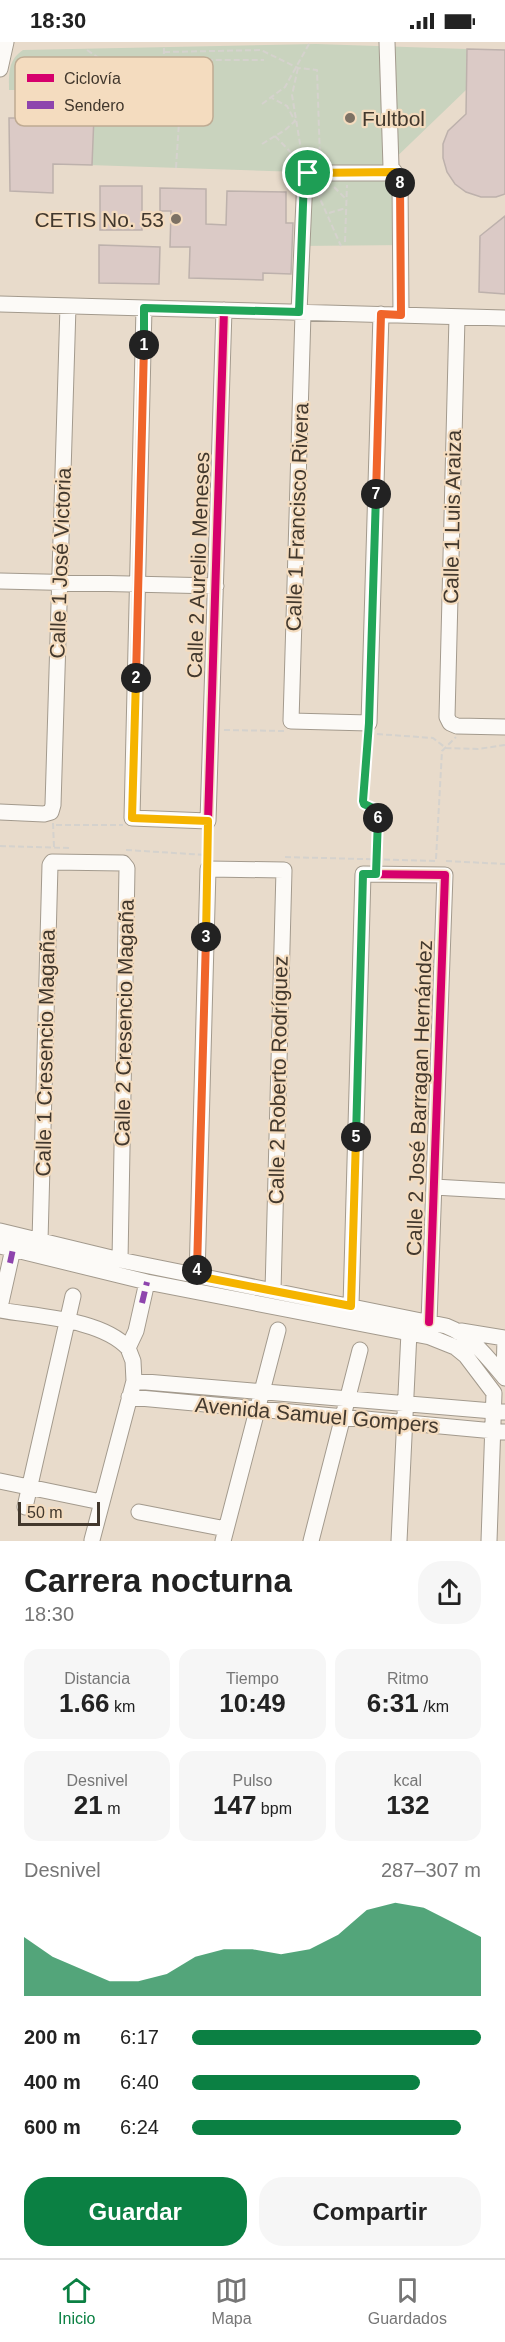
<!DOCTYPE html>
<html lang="es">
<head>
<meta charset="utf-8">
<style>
	body { margin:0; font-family:Helvetica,sans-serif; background:#f6f6f6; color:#222; height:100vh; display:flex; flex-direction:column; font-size:22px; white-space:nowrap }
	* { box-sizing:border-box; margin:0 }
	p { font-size:20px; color:#767676 }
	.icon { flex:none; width:33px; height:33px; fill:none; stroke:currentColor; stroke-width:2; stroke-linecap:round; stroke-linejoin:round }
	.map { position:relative; height:1499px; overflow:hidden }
	.sheet { display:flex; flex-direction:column; background:#fff; flex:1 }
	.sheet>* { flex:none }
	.scale { position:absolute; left:18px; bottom:15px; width:82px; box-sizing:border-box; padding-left:6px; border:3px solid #42382d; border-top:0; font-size:16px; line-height:21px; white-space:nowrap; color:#42382d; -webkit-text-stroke:4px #f4dcbf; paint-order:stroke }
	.pin { position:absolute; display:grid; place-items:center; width:51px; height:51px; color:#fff; margin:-26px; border:3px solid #fff; border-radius:50%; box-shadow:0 2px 6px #0007 }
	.km { position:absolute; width:30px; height:30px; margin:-15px; border-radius:50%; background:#222; color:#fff; font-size:16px; line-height:30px; text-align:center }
	.round { display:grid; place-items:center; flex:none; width:63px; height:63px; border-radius:24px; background:#f6f6f6 }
	.summary { display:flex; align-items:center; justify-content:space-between; height:102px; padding:0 24px }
	h1 { font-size:33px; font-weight:700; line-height:45px }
	.metrics { display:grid; grid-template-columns:repeat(3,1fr); gap:9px; height:102px; padding:6px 24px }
	.metrics div { display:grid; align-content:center; border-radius:15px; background:#f6f6f6; text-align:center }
	.metrics b { font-size:26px; font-weight:700 }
	.metrics small { font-size:16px; font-weight:400 }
	.metrics p { font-size:16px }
	.chart { height:168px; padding:12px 24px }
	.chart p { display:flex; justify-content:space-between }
	.chart svg { width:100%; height:108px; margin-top:6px; fill:#0b8043; opacity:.7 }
	.cta { display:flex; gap:12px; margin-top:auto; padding:12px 24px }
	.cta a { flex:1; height:69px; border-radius:24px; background:#0b8043; color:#fff; font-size:24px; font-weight:700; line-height:69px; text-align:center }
	.cta a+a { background:#f6f6f6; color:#222 }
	ul { padding:0 24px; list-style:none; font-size:20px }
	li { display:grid; grid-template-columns:96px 72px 1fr; align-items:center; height:45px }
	li i { height:15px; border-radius:8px; background:#0b8043 }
	.status { display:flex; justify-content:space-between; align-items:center; height:42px; padding:0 30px; background:#fff; direction:ltr }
	.status svg { height:16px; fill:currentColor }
	.menu { display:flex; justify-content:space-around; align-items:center; height:84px; border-top:2px solid #e0e0e0; background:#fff; font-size:16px; color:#767676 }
	.menu a { display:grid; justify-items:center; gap:3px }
	.menu .active { color:#0b8043 }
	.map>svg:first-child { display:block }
	.grass { fill:#c9d3be }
	.building { fill:#dbcac6; stroke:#bdb1ac; stroke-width:1.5 }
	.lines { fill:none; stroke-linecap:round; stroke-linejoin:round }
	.minor-casing { stroke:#a39a8d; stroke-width:17 }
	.path { stroke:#d5d2cd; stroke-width:2; stroke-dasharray:6 3; stroke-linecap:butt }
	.minor { stroke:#fcfaf7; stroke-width:15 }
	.quiet { stroke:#8e44ad; stroke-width:6; stroke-dasharray:12 6; stroke-linecap:butt }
	.cycleway-casing { stroke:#f4dcbf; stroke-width:11 }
	.cycleway { stroke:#d6006c; stroke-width:8 }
	.split-1-casing { stroke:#fff; stroke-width:12 }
	.split-2-casing { stroke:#fff; stroke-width:12 }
	.split-3-casing { stroke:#fff; stroke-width:12 }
	.split-4-casing { stroke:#fff; stroke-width:12 }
	.split-5-casing { stroke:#fff; stroke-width:12 }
	.split-6-casing { stroke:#fff; stroke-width:12 }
	.split-7-casing { stroke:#fff; stroke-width:12 }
	.split-8-casing { stroke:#fff; stroke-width:12 }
	.split-9-casing { stroke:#fff; stroke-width:12 }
	.split-1 { stroke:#22a559; stroke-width:8 }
	.split-2 { stroke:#f0652b; stroke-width:8 }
	.split-3 { stroke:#f5b400; stroke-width:8 }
	.split-4 { stroke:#f0652b; stroke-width:8 }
	.split-5 { stroke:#f5b400; stroke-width:8 }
	.split-6 { stroke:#22a559; stroke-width:8 }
	.split-7 { stroke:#22a559; stroke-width:8 }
	.split-8 { stroke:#f0652b; stroke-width:8 }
	.split-9 { stroke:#f5b400; stroke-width:8 }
	.poi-dot { fill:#7c7164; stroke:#f4dcbf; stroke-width:2 }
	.labels { text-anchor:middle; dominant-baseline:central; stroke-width:4.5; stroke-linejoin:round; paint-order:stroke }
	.poi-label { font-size:21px; fill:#42382d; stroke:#f4dcbf; text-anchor:start }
	.street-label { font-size:21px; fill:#42382d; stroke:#f4dcbf }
	.key { fill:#f4dcbf; stroke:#bfab93; stroke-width:1.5 }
	.key-label { font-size:16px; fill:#42382d }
</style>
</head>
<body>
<div class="status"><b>18:30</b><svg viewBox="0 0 49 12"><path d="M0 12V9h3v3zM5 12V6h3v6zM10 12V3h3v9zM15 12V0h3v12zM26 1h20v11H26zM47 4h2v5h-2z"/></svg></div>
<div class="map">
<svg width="505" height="1499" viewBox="0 0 505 1499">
	<rect width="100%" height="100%" fill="#e8dbcb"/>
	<!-- grass -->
	<path class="grass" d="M 316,2 L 467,7 L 466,48 L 386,125 L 395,125 L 407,203 L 298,204 L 300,130 L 58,122 L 59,48 L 9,48 C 9,31 8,18 23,8 Z"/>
	<!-- building -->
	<path class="building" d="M 467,7 L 505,8 L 505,152 L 496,155 L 481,155 L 466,150 L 455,142 L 447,130 L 443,116 L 443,102 L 448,89 L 466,72 Z
		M 66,23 L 96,25 L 92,123 L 53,122 L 53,151 L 10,149 L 9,76 L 27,76 L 27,81 L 64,82 Z
		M 100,144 L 142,144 L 142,188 L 100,188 Z
		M 160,146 L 206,147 L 206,182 L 226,183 L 227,149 L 286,150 L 286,181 L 293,181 L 291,232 L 263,231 L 263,238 L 189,236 L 190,205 L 170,205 L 171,169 L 160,169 Z
		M 505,174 L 505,252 L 479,250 L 480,194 Z
		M 99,203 L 160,205 L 159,242 L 99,241 Z"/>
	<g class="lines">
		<defs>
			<path id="minor" d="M 387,0 L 391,125 L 400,137 L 401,273
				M 0,27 L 6,0
				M 0,262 L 505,276
				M 144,266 L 132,776 L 208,779 L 224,268
				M 299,270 L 305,136 L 308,131 L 395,131
				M 303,271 L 291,679 L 369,681 L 381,272
				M 457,275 L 447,675 L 450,681 L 457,684 L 505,685
				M 0,539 L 216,544
				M 0,770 L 44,772 L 51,770 L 53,763 L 68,264
				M 434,1145 L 505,1149
				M 0,1189 L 120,1218 L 446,1284 C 472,1294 487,1315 505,1336
				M 40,1199 L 50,823 L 52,820 L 123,821 L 127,826 L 120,1218
				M 0,1204 L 147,1240 L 430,1295 L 455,1305 L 466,1314 L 494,1351 L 489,1499
				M 197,1235 L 208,827 L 284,828 L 273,1249
				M 351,1264 L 363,832 L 445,833 L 429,1280
				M 0,1265 L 13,1207
				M 0,1268 C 39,1275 101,1277 128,1306
				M 461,1289 L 505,1296
				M 504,1335 L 505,1296
				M 134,1339 L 505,1370
				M 129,1355 L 505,1390
				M 0,1439 L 101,1460
				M 25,1465 L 73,1254
				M 139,1470 L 226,1487
				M 92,1498 L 134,1339 L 133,1319 L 128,1306 L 136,1289 L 147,1240
				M 223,1499 L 278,1288
				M 311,1499 L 360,1308
				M 399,1499 L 409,1290"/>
		</defs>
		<!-- minor casing -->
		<use href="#minor" class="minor-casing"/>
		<!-- path -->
		<path class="path" d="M 87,8 L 179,69
			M 164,10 L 261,8 L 298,26 L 317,28 L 320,117
			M 298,26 L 292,53 L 303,120
			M 95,40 L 136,22
			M 163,57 L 164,6
			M 262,62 L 285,45 L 309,2
			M 275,94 L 300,120
			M 262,102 L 285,88 L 295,79 L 287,64 L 272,56
			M 176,126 L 181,49 L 170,48 L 172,18 L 264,18
			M 334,145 L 347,158
			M 317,150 L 341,204
			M 320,154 L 327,144
			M 329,171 L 346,166
			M 345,200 L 347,143
			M 224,688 L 284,689
			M 377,692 L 433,696 L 446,706 L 478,707 L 505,703
			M 368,693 L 363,758 L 364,762 L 378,772 L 376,817
			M 53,781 L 54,805
			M 56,783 L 123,783
			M 0,804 L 72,806
			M 126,808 L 207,813
			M 208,815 L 208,790
			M 285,815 L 438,819
			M 436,817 L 442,709 L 456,695
			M 446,819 L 505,822"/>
		<!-- minor -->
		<use href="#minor" class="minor"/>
		<!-- quiet -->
		<path class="quiet" d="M 10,1221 L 13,1207
			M 142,1261 L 147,1240"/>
		<defs>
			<path id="cycleway" d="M 144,266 L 132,776 L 208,779 L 224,268
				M 351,1264 L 363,832 L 445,833 L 429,1280"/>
		</defs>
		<!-- cycleway casing -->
		<use href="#cycleway" class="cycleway-casing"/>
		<!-- cycleway -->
		<use href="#cycleway" class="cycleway"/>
	</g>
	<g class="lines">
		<defs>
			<path id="split-1" d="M 144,303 L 144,266 L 299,270 L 304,136 L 308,131"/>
			<path id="split-2" d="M 136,636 L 144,303"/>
			<path id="split-3" d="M 136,636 L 132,776 L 208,779 L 206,895"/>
			<path id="split-4" d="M 197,1228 L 206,895"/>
			<path id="split-5" d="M 197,1228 L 197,1234 L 351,1264 L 356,1095"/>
			<path id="split-6" d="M 356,1095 L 363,832 L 376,832 L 378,776"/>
			<path id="split-7" d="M 376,452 L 369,681 L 363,759 L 364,762 L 375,767 L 378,776"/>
			<path id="split-8" d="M 376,452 L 381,272 L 401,273 L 400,141"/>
			<path id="split-9" d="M 308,131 L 395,130 L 400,141"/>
		</defs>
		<!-- split-1 casing -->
		<use href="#split-1" class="split-1-casing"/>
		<!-- split-2 casing -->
		<use href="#split-2" class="split-2-casing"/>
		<!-- split-3 casing -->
		<use href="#split-3" class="split-3-casing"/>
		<!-- split-4 casing -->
		<use href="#split-4" class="split-4-casing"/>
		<!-- split-5 casing -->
		<use href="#split-5" class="split-5-casing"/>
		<!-- split-6 casing -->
		<use href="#split-6" class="split-6-casing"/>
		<!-- split-7 casing -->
		<use href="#split-7" class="split-7-casing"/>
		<!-- split-8 casing -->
		<use href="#split-8" class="split-8-casing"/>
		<!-- split-9 casing -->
		<use href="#split-9" class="split-9-casing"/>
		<!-- split-1 -->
		<use href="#split-1" class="split-1"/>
		<!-- split-2 -->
		<use href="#split-2" class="split-2"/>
		<!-- split-3 -->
		<use href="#split-3" class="split-3"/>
		<!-- split-4 -->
		<use href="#split-4" class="split-4"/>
		<!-- split-5 -->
		<use href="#split-5" class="split-5"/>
		<!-- split-6 -->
		<use href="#split-6" class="split-6"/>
		<!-- split-7 -->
		<use href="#split-7" class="split-7"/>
		<!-- split-8 -->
		<use href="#split-8" class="split-8"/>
		<!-- split-9 -->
		<use href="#split-9" class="split-9"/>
	</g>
	<!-- markers -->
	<g class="poi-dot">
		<circle cx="350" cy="76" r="6"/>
		<circle cx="176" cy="177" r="6"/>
	</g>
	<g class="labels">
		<!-- poi labels -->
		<g class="poi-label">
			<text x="362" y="76">Fultbol</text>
			<text x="164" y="177" text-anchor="end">CETIS No. 53</text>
		</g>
		<!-- street labels -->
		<g class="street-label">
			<text transform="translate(297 475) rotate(-88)">Calle 1 Francisco Rivera</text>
			<text transform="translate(452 475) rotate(-89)">Calle 1 Luis Araiza</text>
			<text transform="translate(60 521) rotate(-88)">Calle 1 José Victoria</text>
			<text transform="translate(198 523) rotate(-88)">Calle 2 Aurelio Meneses</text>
			<text transform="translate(124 981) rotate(-89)">Calle 2 Cresencio Magaña</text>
			<text transform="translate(45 1011) rotate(-89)">Calle 1 Cresencio Magaña</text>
			<text transform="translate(278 1038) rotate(-89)">Calle 2 Roberto Rodríguez</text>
			<text transform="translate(419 1056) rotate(-88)">Calle 2 José Barragan Hernández</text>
			<text transform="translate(317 1373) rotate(5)">Avenida Samuel Gompers</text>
		</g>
	</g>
	<!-- legend -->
	<rect x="15" y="15" width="198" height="69" rx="9" class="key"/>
	<rect x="27" y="32" width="27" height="8" fill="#d6006c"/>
	<rect x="27" y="59" width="27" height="8" fill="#8e44ad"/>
	<g class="key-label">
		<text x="64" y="42">Ciclovía</text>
		<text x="64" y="69">Sendero</text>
	</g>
</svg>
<div class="scale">50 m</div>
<div class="pin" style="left:308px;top:131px;background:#1e9e55"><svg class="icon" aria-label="arrive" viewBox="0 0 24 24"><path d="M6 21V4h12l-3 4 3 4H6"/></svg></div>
<b class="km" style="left:144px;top:303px">1</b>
<b class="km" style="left:136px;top:636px">2</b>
<b class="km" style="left:206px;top:895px">3</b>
<b class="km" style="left:197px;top:1228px">4</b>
<b class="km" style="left:356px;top:1095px">5</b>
<b class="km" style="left:378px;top:776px">6</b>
<b class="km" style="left:376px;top:452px">7</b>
<b class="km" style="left:400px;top:141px">8</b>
</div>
<section class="sheet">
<div class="summary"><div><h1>Carrera nocturna</h1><p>18:30</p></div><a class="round"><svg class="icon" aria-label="share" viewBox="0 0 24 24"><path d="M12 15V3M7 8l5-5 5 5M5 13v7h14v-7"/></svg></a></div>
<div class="metrics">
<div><p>Distancia</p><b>1.66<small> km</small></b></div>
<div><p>Tiempo</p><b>10:49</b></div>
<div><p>Ritmo</p><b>6:31<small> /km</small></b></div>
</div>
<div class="metrics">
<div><p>Desnivel</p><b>21<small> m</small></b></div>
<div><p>Pulso</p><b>147<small> bpm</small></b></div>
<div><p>kcal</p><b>132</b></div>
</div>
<div class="chart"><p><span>Desnivel</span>287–307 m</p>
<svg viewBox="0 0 160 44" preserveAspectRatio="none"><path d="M0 44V20L10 28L20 33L30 38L40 38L50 35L60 28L70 25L80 25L90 27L100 25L110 19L120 9L130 6L140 8L150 14L160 20V44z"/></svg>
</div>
<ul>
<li><b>200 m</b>6:17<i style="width:100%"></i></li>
<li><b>400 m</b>6:40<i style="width:79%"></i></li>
<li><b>600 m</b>6:24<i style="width:93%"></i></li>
</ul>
<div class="cta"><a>Guardar</a><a>Compartir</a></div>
</section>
<nav class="menu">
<a class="active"><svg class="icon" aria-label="home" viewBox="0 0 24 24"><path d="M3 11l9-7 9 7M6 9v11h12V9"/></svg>Inicio</a>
<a><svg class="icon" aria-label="map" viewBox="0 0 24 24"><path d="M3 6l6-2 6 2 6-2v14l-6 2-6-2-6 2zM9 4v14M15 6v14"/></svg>Mapa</a>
<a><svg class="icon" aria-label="saved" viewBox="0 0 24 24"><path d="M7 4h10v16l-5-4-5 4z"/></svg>Guardados</a>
</nav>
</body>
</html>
